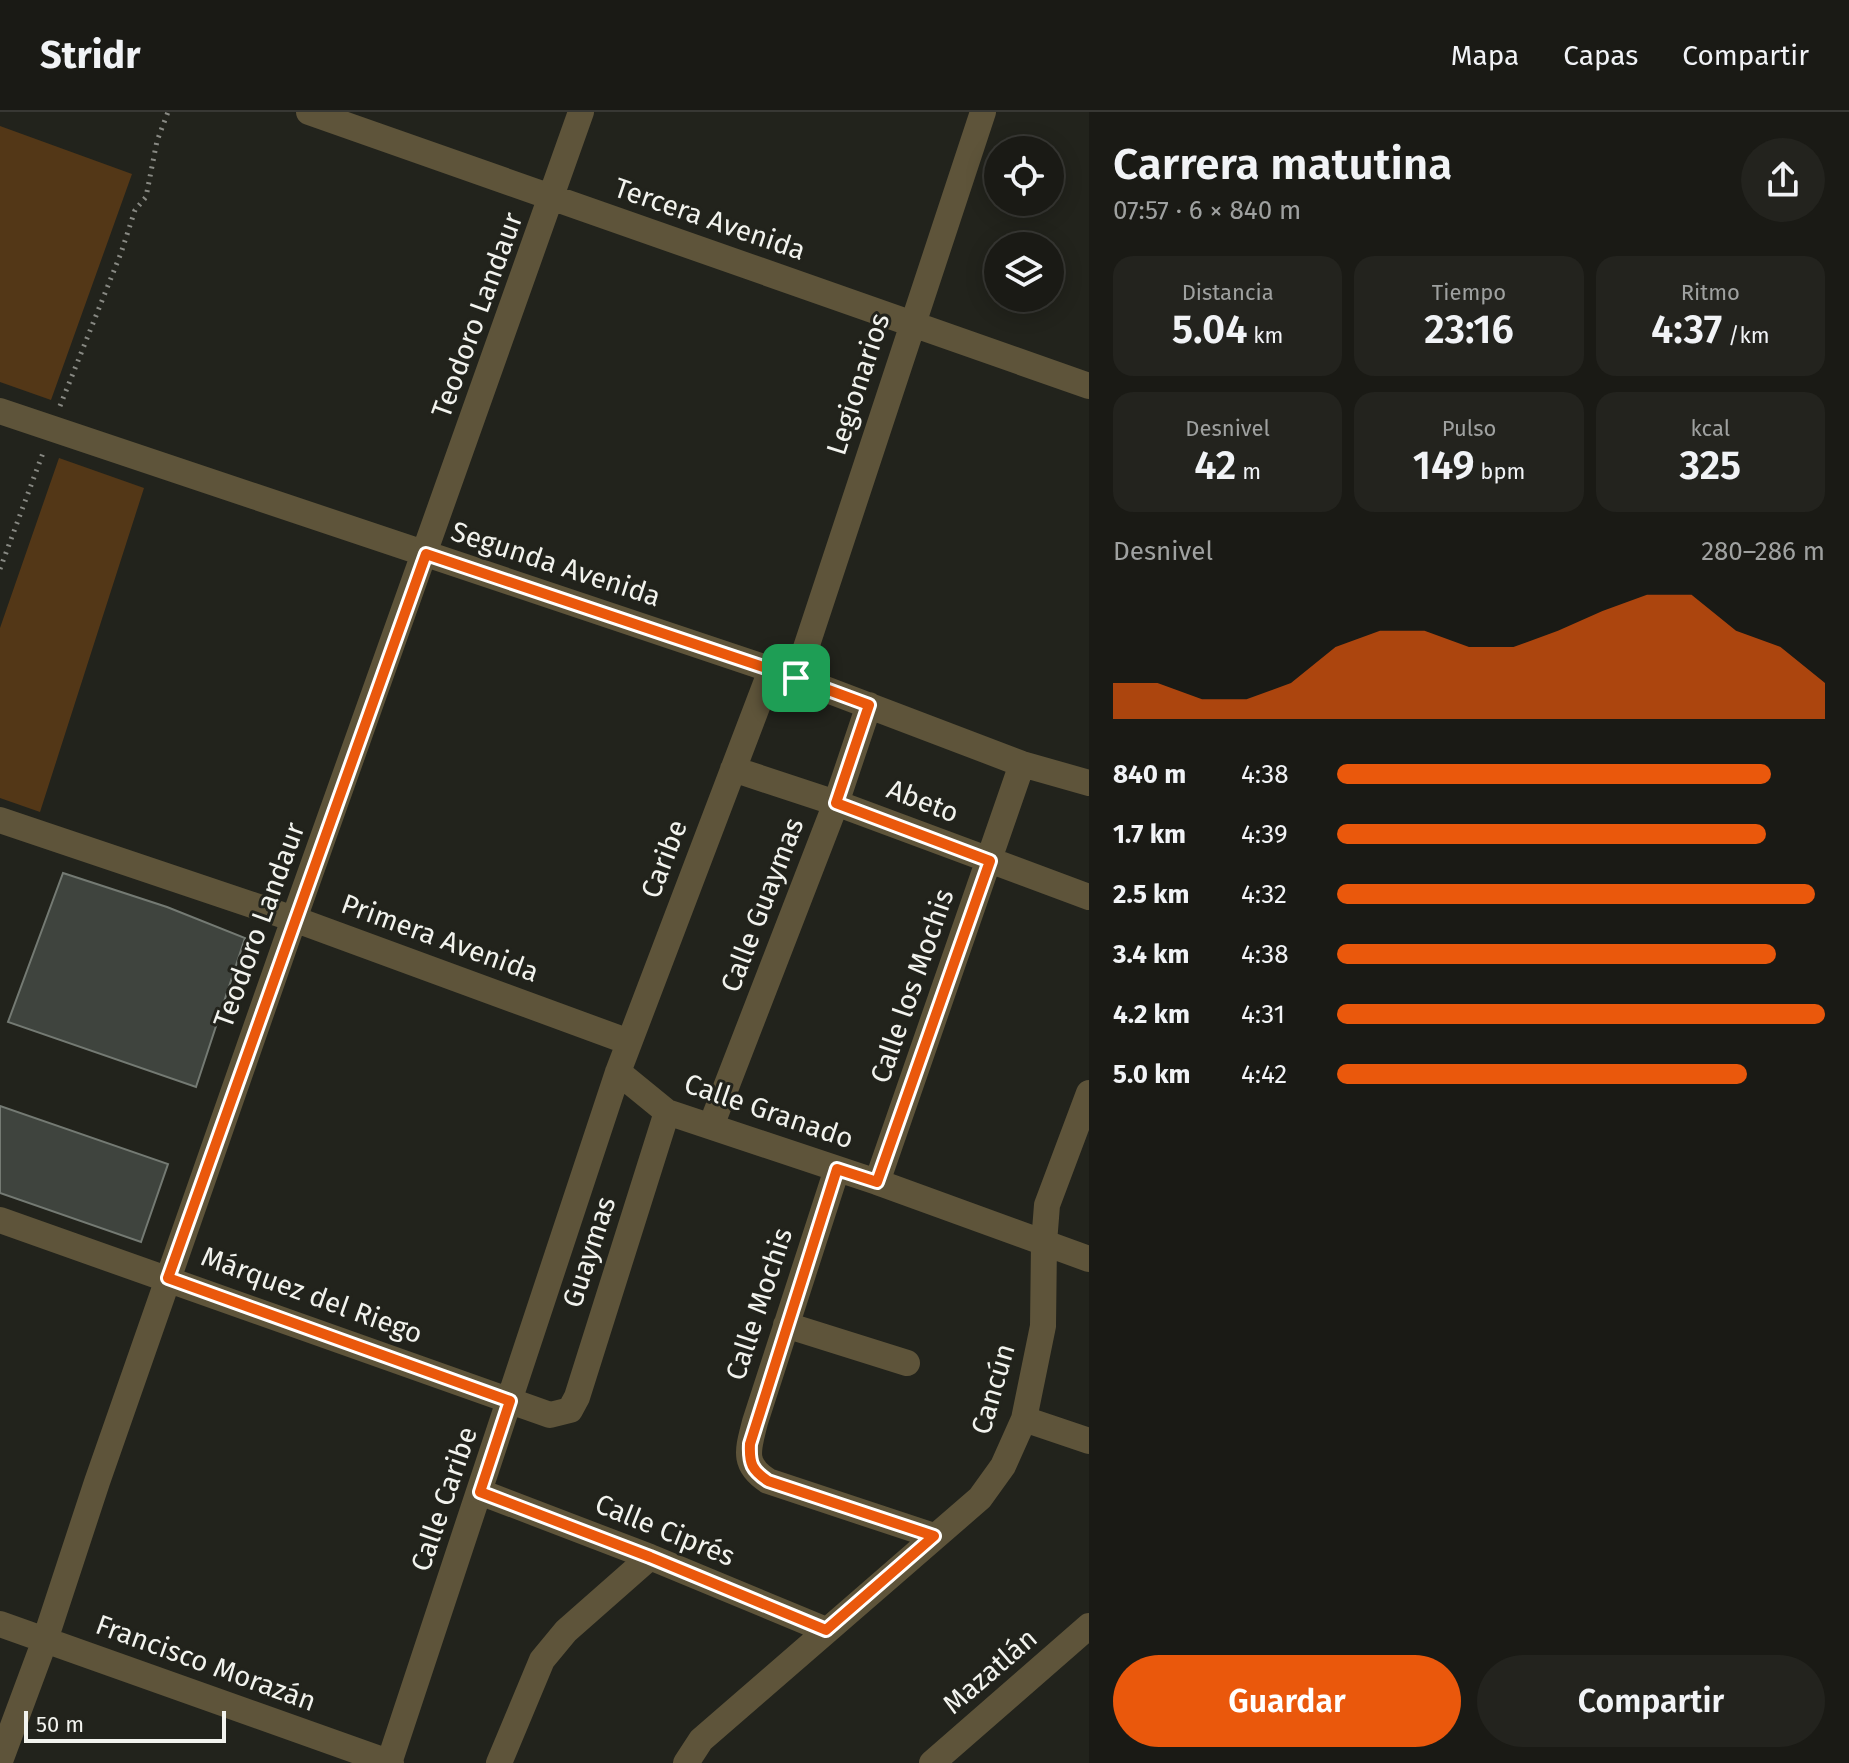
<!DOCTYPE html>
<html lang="es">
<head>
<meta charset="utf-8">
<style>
	body { margin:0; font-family:"Fira Sans",sans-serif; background:#23231e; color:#f1f3f6; height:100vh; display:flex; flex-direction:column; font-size:30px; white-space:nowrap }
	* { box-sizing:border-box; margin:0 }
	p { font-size:26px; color:#9fa1a0 }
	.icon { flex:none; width:44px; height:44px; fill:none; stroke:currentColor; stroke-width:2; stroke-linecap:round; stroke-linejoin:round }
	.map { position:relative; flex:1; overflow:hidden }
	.side { display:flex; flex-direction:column; background:#1a1a15; width:760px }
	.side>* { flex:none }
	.buttons { position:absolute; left:984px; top:24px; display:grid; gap:16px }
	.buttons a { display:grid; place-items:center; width:80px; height:80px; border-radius:50%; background:#1a1a15; box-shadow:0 4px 20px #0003,0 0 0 2px #383834; font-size:40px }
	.scale { position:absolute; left:24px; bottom:20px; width:202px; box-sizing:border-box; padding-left:8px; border:4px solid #f2f3ee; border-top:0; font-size:22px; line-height:28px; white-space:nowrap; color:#f2f3ee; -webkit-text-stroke:6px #22231c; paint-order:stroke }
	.pin { position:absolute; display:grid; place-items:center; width:68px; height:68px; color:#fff; margin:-34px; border-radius:16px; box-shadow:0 4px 12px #0006 }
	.round { display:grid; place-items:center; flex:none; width:84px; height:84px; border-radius:42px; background:#23231e }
	.summary { display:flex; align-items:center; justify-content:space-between; height:136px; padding:0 24px }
	h1 { font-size:44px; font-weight:600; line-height:60px }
	.stats { display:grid; grid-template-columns:repeat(3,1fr); gap:12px; height:136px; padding:8px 24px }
	.stats div { display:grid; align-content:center; border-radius:20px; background:#23231e; text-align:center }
	.stats b { font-size:40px; font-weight:600 }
	.stats small { font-size:22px; font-weight:400 }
	.stats p { font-size:22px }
	.chart { height:224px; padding:16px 24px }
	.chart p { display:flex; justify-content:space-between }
	.chart svg { width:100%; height:144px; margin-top:8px; fill:#ea580c; opacity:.7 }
	.primary-button { display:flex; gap:16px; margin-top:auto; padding:16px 24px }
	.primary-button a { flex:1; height:92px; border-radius:48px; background:#ea580c; color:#fff; font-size:32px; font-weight:600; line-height:92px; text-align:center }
	.primary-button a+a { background:#23231e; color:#f1f3f6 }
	ul { padding:0 24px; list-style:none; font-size:26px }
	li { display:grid; grid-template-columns:128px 96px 1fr; align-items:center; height:60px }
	li i { height:20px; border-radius:10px; background:#ea580c }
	header { display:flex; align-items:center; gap:48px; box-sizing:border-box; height:112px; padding:0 40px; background:#1a1a15; border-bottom:2px solid #383834 }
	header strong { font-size:38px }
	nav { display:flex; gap:44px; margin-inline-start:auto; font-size:28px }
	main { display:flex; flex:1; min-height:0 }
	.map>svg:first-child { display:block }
	.green { fill:#533717 }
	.building { fill:#3f443e; stroke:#747a73; stroke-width:2 }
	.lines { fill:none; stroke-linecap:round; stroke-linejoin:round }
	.path { stroke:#888983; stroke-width:5; stroke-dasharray:2 6; stroke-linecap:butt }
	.minor { stroke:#5e543a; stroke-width:26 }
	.route-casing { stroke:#fff; stroke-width:16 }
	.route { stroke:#ea580c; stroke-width:10 }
	.labels { text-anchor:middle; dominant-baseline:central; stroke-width:6; stroke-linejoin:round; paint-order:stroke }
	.street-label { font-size:28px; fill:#f2f3ee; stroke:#22231c }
</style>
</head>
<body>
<header>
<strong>Stridr</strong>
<nav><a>Mapa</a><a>Capas</a><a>Compartir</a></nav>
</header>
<main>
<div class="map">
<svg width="1089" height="1651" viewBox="0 0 1089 1651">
	<rect width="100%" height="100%" fill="#22231c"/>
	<!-- green -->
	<path class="green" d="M 0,14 L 132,62 L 51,288 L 0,270 Z
		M 59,346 L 144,376 L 40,700 L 0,686 L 0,516 Z"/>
	<!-- building -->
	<path class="building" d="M 63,761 L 167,795 L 245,826 L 196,975 L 8,910 Z
		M 0,994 L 168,1052 L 141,1130 L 0,1081 Z"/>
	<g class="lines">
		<!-- path -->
		<path class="path" d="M 60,294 L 121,141 L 135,98 L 146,85 L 157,29 L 168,0
			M 0,457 L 43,341"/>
		<!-- minor -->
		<path class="minor" d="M 309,0 L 1089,274
			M 0,299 L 796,566 L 1022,652 L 1089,671
			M 796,566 L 983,0
			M 733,657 L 836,691 L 1089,785
			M 0,708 L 294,807 L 629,930
			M 618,960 L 667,1000 L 877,1070 L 1089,1147
			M 711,1014 L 836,691 L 869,593
			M 837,1057 L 755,1310 C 748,1338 742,1352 768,1369 L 934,1424
			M 877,1070 L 1022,652
			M 0,1108 L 550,1303 L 570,1298 L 577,1285 L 667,1000
			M 786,1213 L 907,1251
			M 1024,1307 L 1089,1329
			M 480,1380 L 650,1445 L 826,1518
			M 0,1512 L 391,1651
			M 0,1649 L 45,1528 L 97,1370 L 294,807 L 581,0
			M 389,1651 L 618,960 L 771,558
			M 499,1651 L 542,1548 L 566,1519 L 650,1445
			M 686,1651 L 701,1628 L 980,1386 L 1003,1354 L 1024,1307 L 1043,1214 L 1044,1131 L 1047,1093 L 1089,981
			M 932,1651 L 1089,1514"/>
	</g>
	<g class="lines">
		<defs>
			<path id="route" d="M 426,442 L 796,566 L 869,593 L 836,691 L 990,749 L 877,1070 L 837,1057 L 750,1332 C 749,1352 752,1358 768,1369 L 934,1424 L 826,1518 L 650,1445 L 480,1380 L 510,1289 L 168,1166 Z"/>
		</defs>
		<!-- route casing -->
		<use href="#route" class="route-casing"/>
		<!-- route -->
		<use href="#route" class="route"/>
	</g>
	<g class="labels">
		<!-- street labels -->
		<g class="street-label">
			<text transform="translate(710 107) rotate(19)">Tercera Avenida</text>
			<text transform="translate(477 203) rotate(-70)">Teodoro Landaur</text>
			<text transform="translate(858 272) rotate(-72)">Legionarios</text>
			<text transform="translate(556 452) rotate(18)">Segunda Avenida</text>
			<text transform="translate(923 689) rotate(21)">Abeto</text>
			<text transform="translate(664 747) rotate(-69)">Caribe</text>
			<text transform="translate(762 793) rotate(-69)">Calle Guaymas</text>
			<text transform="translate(259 813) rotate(-70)">Teodoro Landaur</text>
			<text transform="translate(440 826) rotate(20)">Primera Avenida</text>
			<text transform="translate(912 874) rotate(-71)">Calle los Mochis</text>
			<text transform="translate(769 999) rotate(19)">Calle Granado</text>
			<text transform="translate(589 1140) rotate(-72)">Guaymas</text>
			<text transform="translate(312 1183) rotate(20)">Márquez del Riego</text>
			<text transform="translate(759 1192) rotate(-72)">Calle Mochis</text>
			<text transform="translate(993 1277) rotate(-74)">Cancún</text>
			<text transform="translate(444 1387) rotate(-71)">Calle Caribe</text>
			<text transform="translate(665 1418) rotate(22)">Calle Ciprés</text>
			<text transform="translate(206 1551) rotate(20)">Francisco Morazán</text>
			<text transform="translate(990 1559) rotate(-41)">Mazatlán</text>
		</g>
	</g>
</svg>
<div class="buttons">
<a><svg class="icon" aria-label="locate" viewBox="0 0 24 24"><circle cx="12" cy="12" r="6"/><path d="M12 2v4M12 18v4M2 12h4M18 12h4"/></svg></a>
<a><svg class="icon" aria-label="layers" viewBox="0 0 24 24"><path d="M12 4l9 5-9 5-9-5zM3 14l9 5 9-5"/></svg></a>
</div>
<div class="scale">50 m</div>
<div class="pin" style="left:796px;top:566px;background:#1e9e55"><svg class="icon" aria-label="arrive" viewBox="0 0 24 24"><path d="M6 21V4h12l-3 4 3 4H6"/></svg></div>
</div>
<section class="side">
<div class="summary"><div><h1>Carrera matutina</h1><p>07:57 · 6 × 840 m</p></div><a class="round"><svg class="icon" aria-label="share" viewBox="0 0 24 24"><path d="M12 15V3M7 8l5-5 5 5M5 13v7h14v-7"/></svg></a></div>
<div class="stats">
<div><p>Distancia</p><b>5.04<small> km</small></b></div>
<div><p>Tiempo</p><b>23:16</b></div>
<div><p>Ritmo</p><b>4:37<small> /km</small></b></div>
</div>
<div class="stats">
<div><p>Desnivel</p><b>42<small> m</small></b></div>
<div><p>Pulso</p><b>149<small> bpm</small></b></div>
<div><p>kcal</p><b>325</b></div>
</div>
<div class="chart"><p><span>Desnivel</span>280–286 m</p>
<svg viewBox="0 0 160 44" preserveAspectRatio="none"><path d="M0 44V33L10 33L20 38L30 38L40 33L50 22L60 17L70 17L80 22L90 22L100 17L110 11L120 6L130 6L140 17L150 22L160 33V44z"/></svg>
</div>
<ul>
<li><b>840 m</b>4:38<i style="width:89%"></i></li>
<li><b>1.7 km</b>4:39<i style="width:88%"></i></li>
<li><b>2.5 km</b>4:32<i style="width:98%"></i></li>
<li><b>3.4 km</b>4:38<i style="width:90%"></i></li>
<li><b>4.2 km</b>4:31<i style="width:100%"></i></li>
<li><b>5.0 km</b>4:42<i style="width:84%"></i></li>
</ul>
<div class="primary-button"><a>Guardar</a><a>Compartir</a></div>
</section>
</main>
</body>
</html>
